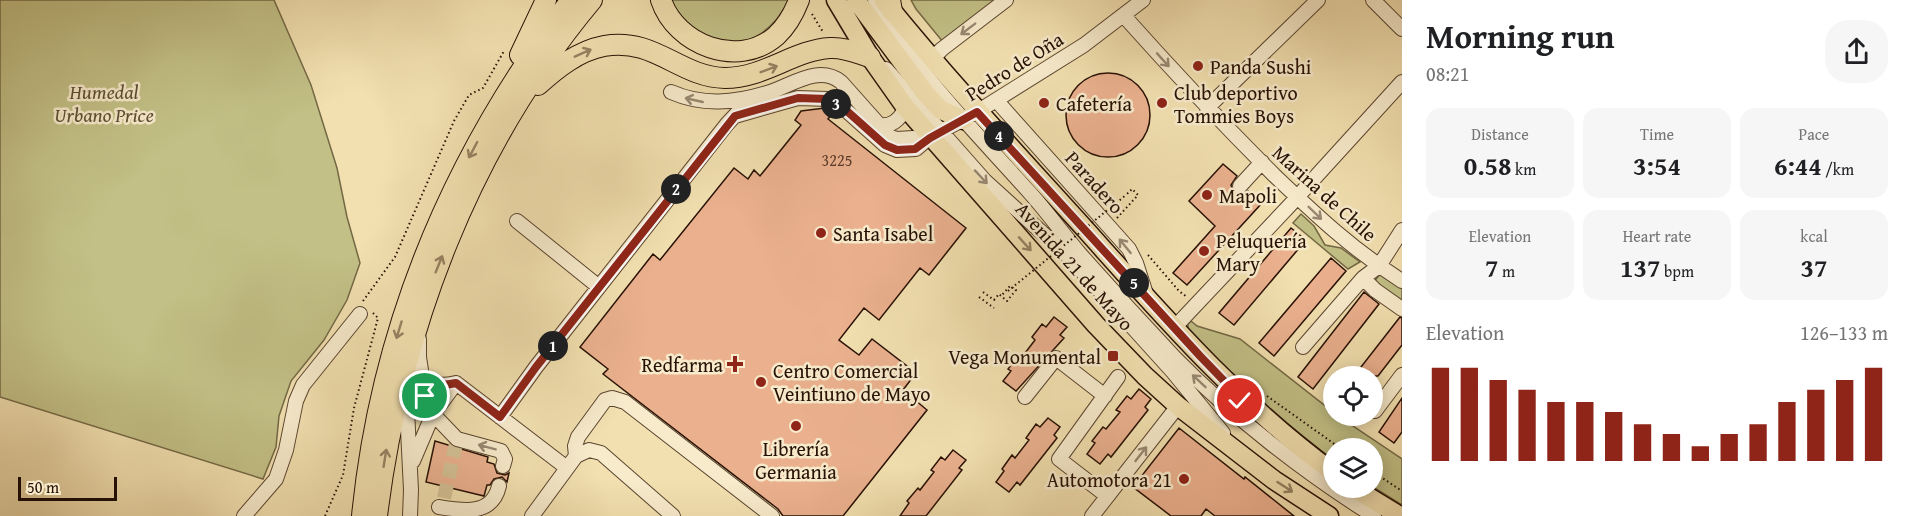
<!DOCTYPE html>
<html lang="en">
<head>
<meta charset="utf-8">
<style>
	body { margin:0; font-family:"Gentium Book Plus",serif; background:#f6f6f6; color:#202124; height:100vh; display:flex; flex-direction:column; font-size:22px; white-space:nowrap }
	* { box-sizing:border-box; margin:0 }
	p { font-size:20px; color:#757577 }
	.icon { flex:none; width:33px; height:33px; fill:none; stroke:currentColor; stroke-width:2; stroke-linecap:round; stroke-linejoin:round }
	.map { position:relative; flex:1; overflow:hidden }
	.details { display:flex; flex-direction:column; background:#fff; width:510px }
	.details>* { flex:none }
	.buttons { position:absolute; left:1323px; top:366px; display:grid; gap:12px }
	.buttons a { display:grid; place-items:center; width:60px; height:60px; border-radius:50%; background:#fff; box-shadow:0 3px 15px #0003; font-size:30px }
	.scale { position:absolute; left:18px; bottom:15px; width:99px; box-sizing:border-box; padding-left:6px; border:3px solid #271004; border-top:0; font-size:16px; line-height:21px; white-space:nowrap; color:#271004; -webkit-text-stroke:4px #f7ebcc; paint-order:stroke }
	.pin { position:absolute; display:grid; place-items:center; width:51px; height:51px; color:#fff; margin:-26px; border:3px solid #fff; border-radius:50%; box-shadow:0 2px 6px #0007 }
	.km { position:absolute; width:30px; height:30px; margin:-15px; border-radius:50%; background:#222; color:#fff; font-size:16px; line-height:30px; text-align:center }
	.round { display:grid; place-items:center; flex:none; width:63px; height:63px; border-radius:24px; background:#f6f6f6 }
	.summary { display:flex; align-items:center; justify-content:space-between; height:102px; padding:0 24px }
	h1 { font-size:33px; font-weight:700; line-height:45px }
	.stats { display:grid; grid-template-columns:repeat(3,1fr); gap:9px; height:102px; padding:6px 24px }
	.stats div { display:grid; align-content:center; border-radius:15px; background:#f6f6f6; text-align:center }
	.stats b { font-size:26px; font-weight:700 }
	.stats small { font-size:16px; font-weight:400 }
	.stats p { font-size:16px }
	.chart { height:168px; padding:12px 24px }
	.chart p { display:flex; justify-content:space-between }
	.chart svg { width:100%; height:108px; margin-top:6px; stroke:#8f2418; stroke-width:6 }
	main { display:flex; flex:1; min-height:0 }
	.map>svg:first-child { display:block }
	.green { fill:#c2c086; stroke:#746845; stroke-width:1.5 }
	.building { fill:#ebb18f; stroke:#271004; stroke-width:1.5 }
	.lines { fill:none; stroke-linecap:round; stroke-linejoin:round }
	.minor-tunnel { stroke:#d4c196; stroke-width:14; stroke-dasharray:14 7; stroke-linecap:butt }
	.minor-casing { stroke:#5a442f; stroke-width:16 }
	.major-casing { stroke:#271004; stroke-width:21 }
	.highway-casing { stroke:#271004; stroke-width:22 }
	.path { stroke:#271004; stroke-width:2; stroke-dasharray:1.5 3; stroke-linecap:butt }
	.minor { stroke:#f7ebcc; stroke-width:14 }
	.major { stroke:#f2e0b0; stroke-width:18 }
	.highway { stroke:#f2e0b0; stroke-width:20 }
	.path-bridge { stroke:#271004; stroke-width:2; stroke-dasharray:1.5 3; stroke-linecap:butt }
	.oneway { stroke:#998872 }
	.oneway2 { stroke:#978263 }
	.route-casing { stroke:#fff; stroke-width:12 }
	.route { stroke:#8f2418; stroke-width:8 }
	.poi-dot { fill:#8f2418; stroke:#f7ebcc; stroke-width:2 }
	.labels { text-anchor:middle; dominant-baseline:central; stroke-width:5; stroke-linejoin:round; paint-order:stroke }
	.number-label { font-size:16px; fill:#583827 }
	.street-label { font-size:20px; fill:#271004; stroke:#f7ebcc }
	.poi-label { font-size:20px; fill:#271004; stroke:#f7ebcc; text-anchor:start }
	.park-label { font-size:20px; font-style:italic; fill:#5d4e32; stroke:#f7ebcc }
</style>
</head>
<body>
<main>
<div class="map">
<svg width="1402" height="516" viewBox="0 0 1402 516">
	<rect width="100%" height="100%" fill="#f2e0b0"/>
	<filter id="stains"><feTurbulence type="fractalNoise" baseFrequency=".00333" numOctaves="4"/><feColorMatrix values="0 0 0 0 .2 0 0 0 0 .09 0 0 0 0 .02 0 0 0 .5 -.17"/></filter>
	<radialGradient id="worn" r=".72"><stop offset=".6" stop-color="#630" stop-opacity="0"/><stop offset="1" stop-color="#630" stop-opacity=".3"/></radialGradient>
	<!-- green -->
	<path class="green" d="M 0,0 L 274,0 L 311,85 L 337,168 L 347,217 L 360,263 L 347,300 L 324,340 L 291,381 L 279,416 L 276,447 L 263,479 L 0,397 Z
		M 669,0 L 789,0 C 773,31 745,53 709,38 C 704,36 696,34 691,31 C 683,24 676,9 669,0 Z
		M 911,0 L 1000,0 L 943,42 L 916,9 Z
		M 1301,214 L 1314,226 L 1325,245 L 1341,248 L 1360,262 L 1348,269 L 1293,223 Z
		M 1380,274 L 1402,288 L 1402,304 L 1373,283 Z
		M 1191,321 L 1197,326 L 1240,339 L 1333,412 L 1334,416 L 1338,416 L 1402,459 L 1402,505 L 1373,487 L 1372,448 L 1334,448 L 1333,460 L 1261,403 L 1188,331 L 1188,324 Z"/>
	<!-- building -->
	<path class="building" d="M1066 115a42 42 0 1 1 84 0a42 42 0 1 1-84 0Z
		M 825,108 L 833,113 L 828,119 L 966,228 L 929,275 L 920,268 L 879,320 L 864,308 L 839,340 L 859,355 L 872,339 L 916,373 L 903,390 L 927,410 L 843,516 L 783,516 L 778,509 L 603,374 L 608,369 L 580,347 L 653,254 L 660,260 L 734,168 L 748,179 L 754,170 L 760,176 L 801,125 L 795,120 L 801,111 Z
		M 1223,164 L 1237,176 L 1231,185 L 1234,192 L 1242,195 L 1248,191 L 1262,203 L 1187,285 L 1173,273 L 1215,226 L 1189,201 Z
		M 1291,228 L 1306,240 L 1234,325 L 1219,313 Z
		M 1331,258 L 1346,271 L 1274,356 L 1259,343 Z
		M 1364,292 L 1379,304 L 1313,389 L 1298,377 Z
		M 1054,317 L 1067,327 L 1060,335 L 1064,338 L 1016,391 L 1003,381 L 1011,371 L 1008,369 L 1019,355 L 1022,357 L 1035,340 L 1032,337 L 1042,324 L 1046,327 Z
		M 1400,317 L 1402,318 L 1402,345 L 1378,376 L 1354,376 Z
		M 1139,389 L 1151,399 L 1145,407 L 1148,410 L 1111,457 L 1108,454 L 1100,464 L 1087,454 L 1095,443 L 1092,441 L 1103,427 L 1106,429 L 1120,412 L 1116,410 L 1127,396 L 1131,399 Z
		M 1402,398 L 1402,432 L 1394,443 L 1379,432 Z
		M 1048,418 L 1060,427 L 1054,435 L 1057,438 L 1020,485 L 1017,482 L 1009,492 L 996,482 L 1004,471 L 1002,469 L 1012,455 L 1015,458 L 1029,440 L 1026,438 L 1036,424 L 1040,427 Z
		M 1179,428 L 1244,479 L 1245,477 L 1294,516 L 1215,516 L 1206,509 L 1201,516 L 1171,516 L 1133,487 Z
		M 435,441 L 488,457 L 487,462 L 494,464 L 497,473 L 505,475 L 509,473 L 507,482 L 502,477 L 494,479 L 490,485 L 487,485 L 484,496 L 426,482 Z
		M 953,450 L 966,460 L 959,468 L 962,470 L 926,516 L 900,516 L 909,503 L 907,501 L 918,488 L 920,490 L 934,472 L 931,470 L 941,457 L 945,460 Z"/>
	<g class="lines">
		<!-- minor-tunnel -->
		<path class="minor-tunnel" d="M 444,498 L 457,439"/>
		<defs>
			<path id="minor" d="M 875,0 C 916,74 976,132 1031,194 C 1048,213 1063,234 1080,254 C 1111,289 1143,324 1175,358 C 1232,416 1305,473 1374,516
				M 1373,0 L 1402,29
				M 1124,16 C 1173,71 1223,124 1275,176 C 1317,216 1352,249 1402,281
				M 932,59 L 942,49 L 1006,0
				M 886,69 L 985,181 L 1070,258 L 1173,372 L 1223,433
				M 671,92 C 703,106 734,103 767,93 C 791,86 818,64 841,82 L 890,137 L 897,139 L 930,137
				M 996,100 L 1129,249 L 1136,263 L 1146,294
				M 1207,108 L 1318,0
				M 735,116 L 798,98 L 828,99 L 848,112 L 885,145 L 897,150 L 916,149 L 930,137 L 977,112 L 1084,45 L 1143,0
				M 878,125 C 892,127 899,120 906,108
				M 1240,186 L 1262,162
				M 517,221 L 599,287
				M 1402,230 L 1379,266 L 1363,278 L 1375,290 L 1402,309
				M 1174,328 L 1290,205 L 1402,82
				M 419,339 L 419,357 L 425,397 L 426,404 L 433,414 L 457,439 L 501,451 L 505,459 L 503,466
				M 1303,347 L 1363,278
				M 422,377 C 434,386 442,386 456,383 L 567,468
				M 406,390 L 411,490 L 410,516
				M 1025,397 L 1056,358 L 1105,396
				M 1375,411 L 1402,375
				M 500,417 L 536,367 L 727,124 L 741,109 L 767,93
				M 576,456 L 575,446 L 578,437 L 605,400 L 612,398 L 625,402 L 772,516
				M 413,461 L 433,414 L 456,383
				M 1107,496 L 1059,459 L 1118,377
				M 439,507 C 463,511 492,516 499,486
				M 244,516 L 276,479 L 286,450 L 296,401 L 303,385 L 360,314
				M 532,516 L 576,456 L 589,450 L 601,453 L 673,516
				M 1092,516 L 1178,406"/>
			<path id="major" d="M 836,0 L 870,57 L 906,108 L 1096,325 L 1145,376 L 1178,406 L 1274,480 L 1329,516
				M 856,0 L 926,94 L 941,110 L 964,120
				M 884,1 C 948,80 1017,154 1085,229 C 1164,317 1237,402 1334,473
				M 1354,488 L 1400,516"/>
			<path id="highway" d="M 661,0 C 676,45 738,69 776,36 C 787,26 794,13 799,0
				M 890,0 L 892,11
				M 520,55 L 546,0
				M 538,85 C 557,68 578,51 604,46 C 655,37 679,77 725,78 C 764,78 794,50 830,48 C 844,47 857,53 870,57
				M 362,516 C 381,324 455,152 571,0
				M 377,516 C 400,329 470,146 592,0"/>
		</defs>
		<!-- minor casing -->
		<use href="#minor" class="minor-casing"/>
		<!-- major casing -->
		<use href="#major" class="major-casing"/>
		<!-- highway casing -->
		<use href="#highway" class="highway-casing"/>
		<!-- path -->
		<path class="path" d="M 812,14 L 823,32
			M 1117,218 L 1138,195 L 1132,189 L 1126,195
			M 1148,255 L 1179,291 L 1187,297
			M 983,292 L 994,300 L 999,294 L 1007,301 L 1016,290 L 1010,286 L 1002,295
			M 979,297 L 994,308
			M 363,301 L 395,257 L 454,121 L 469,95 L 483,88 L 504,51
			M 1267,396 L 1340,448
			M 1372,471 L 1402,491
			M 325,516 L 343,475 L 354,408 L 378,318 L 373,313"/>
		<!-- minor -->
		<use href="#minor" class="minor"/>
		<!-- major -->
		<use href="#major" class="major"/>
		<!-- highway -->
		<use href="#highway" class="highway"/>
		<!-- path-bridge -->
		<path class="path-bridge" d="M 1008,291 L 1126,195"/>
	</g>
	<!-- one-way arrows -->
	<defs><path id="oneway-shaft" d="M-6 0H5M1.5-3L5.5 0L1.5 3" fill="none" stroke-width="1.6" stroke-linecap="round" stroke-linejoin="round" transform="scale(1.5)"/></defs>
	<g class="oneway">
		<use href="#oneway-shaft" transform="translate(968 29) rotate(143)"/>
		<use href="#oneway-shaft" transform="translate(1163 60) rotate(48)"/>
		<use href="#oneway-shaft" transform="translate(694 100) rotate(-167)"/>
		<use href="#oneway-shaft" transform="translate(981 177) rotate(47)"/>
		<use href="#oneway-shaft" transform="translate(1315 213) rotate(44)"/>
		<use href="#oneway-shaft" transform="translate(1125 246) rotate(-129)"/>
		<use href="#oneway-shaft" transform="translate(1199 381) rotate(-137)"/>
		<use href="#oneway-shaft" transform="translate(487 447) rotate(-165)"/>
		<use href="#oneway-shaft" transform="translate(1141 454) rotate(-52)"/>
	</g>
	<g class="oneway2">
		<use href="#oneway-shaft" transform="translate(583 53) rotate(-24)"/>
		<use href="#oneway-shaft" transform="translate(769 69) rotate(-21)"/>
		<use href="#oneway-shaft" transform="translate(473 150) rotate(118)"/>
		<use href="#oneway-shaft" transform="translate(1025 244) rotate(48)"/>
		<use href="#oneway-shaft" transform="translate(439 264) rotate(-68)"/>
		<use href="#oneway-shaft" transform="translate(399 330) rotate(107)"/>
		<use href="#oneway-shaft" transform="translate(385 458) rotate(-81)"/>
		<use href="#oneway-shaft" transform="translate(1285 487) rotate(33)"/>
	</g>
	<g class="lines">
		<defs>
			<path id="route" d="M 425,396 L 422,378 C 434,386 442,386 456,383 L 500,417 L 536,367 L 735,116 L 798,98 L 828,99 L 848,112 L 885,145 L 897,150 L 915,149 L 930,138 L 977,112 L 1200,356 L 1228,385 L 1240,401"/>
		</defs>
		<!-- route casing -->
		<use href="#route" class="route-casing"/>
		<!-- route -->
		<use href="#route" class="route"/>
	</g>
	<!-- markers -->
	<g class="poi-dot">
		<circle cx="1198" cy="66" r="6"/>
		<circle cx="1044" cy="103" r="6"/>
		<circle cx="1162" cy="103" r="6"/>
		<circle cx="1207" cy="195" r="6"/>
		<circle cx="821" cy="233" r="6"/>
		<circle cx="1204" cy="251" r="6"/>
		<rect x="1107" y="350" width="12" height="12" rx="3"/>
		<path d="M732 355h6v6h6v6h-6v6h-6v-6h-6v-6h6z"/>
		<circle cx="761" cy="382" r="6"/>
		<circle cx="796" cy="426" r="6"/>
		<circle cx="1184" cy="479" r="6"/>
	</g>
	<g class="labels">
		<!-- number labels -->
		<g class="number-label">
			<text x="837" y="160">3225</text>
		</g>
		<!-- street labels -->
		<g class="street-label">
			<text transform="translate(1014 66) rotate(-32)">Pedro de Oña</text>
			<text transform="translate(1095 182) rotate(48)">Paradero</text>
			<text transform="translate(1325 193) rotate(42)">Marina de Chile</text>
			<text transform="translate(1075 266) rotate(48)">Avenida 21 de Mayo</text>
		</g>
		<!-- poi labels -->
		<g class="poi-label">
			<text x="1210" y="66">Panda Sushi</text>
			<text x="1174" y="92">Club deportivo<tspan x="1174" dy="23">Tommies Boys</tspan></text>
			<text x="1056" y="103">Cafetería</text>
			<text x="1219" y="195">Mapoli</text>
			<text x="833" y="233">Santa Isabel</text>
			<text x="1216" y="240">Peluquería<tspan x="1216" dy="23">Mary</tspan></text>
			<text x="1101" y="356" text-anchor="end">Vega Monumental</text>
			<text x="723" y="364" text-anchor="end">Redfarma</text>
			<text x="773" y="370">Centro Comercial<tspan x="773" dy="23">Veintiuno de Mayo</tspan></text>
			<text x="796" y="448" text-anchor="middle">Librería<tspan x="796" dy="23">Germania</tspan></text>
			<text x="1172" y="479" text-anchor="end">Automotora 21</text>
		</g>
		<!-- park labels -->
		<g class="park-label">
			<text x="104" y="91">Humedal<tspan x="104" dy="23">Urbano Price</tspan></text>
		</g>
	</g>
	<rect width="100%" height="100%" filter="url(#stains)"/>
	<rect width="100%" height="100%" fill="url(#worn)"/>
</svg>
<div class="buttons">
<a><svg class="icon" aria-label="locate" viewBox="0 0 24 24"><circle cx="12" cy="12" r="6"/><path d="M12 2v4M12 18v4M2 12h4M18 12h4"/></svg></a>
<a><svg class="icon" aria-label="layers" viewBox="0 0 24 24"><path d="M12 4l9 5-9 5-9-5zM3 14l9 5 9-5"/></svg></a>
</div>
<div class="scale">50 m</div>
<div class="pin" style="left:425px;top:396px;background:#1e9e55"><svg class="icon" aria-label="arrive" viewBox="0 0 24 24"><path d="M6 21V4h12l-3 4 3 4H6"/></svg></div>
<div class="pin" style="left:1240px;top:401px;background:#d93025"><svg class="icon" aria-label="check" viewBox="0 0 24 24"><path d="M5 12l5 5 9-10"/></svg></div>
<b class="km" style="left:553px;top:346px">1</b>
<b class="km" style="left:676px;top:189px">2</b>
<b class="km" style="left:836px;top:104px">3</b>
<b class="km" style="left:999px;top:136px">4</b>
<b class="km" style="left:1134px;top:283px">5</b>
</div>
<section class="details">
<div class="summary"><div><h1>Morning run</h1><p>08:21</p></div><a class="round"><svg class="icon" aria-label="share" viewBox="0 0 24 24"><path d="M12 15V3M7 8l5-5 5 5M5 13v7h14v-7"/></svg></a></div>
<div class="stats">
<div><p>Distance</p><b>0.58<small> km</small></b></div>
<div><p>Time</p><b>3:54</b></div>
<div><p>Pace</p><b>6:44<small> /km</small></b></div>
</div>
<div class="stats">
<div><p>Elevation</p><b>7<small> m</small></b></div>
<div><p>Heart rate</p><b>137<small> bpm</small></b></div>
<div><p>kcal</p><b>37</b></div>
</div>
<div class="chart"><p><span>Elevation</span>126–133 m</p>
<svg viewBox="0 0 160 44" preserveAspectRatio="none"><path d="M5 44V6M15 44V6M25 44V11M35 44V15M45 44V20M55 44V20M65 44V24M75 44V29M85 44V33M95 44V38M105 44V33M115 44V29M125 44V20M135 44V15M145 44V11M155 44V6"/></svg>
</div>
</section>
</main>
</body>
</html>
